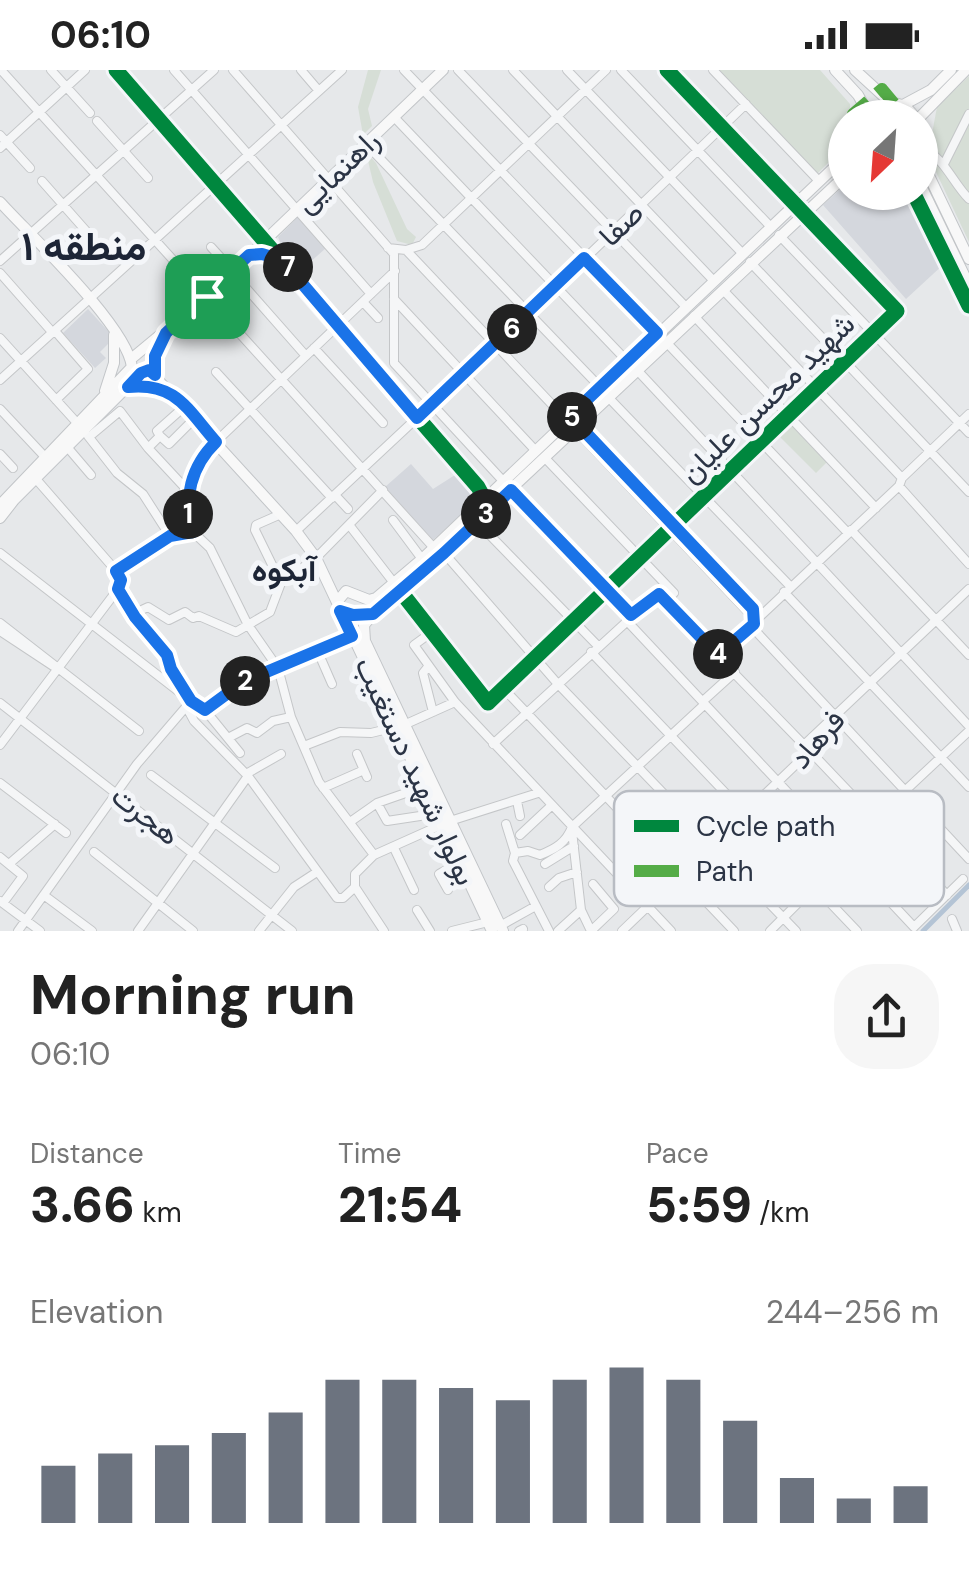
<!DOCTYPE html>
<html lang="en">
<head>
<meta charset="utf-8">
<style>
	body { margin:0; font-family:"DM Sans",Vazirmatn,sans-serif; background:#f6f6f6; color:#222; height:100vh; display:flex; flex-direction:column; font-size:38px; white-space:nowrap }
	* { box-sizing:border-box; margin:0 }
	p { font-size:32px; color:#767676 }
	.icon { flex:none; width:55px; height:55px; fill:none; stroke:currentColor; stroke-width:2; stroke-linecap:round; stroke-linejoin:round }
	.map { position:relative; height:861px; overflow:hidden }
	.panel { display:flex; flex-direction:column; background:#fff; flex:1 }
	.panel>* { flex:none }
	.needle { width:65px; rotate:205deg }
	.tools { position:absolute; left:828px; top:30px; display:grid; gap:20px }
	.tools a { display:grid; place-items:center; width:110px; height:110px; border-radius:50%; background:#fff; box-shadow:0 2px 8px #0004; font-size:50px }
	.pin { position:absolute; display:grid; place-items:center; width:85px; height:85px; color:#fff; margin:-42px; border-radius:20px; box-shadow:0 5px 15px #0006 }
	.km { position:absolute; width:50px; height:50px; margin:-25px; border-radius:50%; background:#222; color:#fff; font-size:28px; line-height:50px; text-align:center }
	.round { display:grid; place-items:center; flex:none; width:105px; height:105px; border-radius:40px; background:#f6f6f6 }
	.summary { display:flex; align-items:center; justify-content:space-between; height:170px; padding:0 30px }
	h1 { font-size:55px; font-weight:800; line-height:75px }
	.figures { display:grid; grid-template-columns:repeat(3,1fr); gap:15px; height:170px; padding:10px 30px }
	.figures div { display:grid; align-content:center }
	.figures b { font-size:50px; font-weight:800 }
	.figures small { font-size:28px; font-weight:400 }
	.figures p { font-size:28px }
	.chart { height:280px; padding:20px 30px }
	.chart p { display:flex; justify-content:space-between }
	.chart svg { width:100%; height:180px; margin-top:10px; stroke:#6c737f; stroke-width:6 }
	.status { display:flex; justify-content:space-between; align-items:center; height:70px; padding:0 50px; background:#fff; direction:ltr }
	.status svg { height:28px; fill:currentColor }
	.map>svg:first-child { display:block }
	.built { fill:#d4d7dd }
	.green { fill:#d6ded6 }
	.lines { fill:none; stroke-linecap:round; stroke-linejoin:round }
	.canal { stroke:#b4c4d5; stroke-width:5 }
	.minor-casing { stroke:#c4c6c8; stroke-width:10 }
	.major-casing { stroke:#c2c5c8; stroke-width:12 }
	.minor { stroke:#f5f6f7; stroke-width:8 }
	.major { stroke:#f8f8f8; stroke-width:10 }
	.quiet { stroke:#54ac47; stroke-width:12; stroke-dasharray:25 12; stroke-linecap:butt }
	.cycleway-casing { stroke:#f4f6f9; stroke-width:21 }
	.cycleway { stroke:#00873e; stroke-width:15 }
	.route-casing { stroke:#fff; stroke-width:20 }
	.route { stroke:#1a73e8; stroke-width:12 }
	.labels { text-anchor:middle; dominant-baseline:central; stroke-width:10; stroke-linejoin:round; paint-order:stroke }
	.street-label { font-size:30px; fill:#2b3445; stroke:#f4f6f9 }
	.neighbourhood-label { font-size:32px; font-weight:bold; fill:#1d2536; stroke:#f4f6f9 }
	.district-label { font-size:40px; font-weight:bold; fill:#1d2536; stroke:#f4f6f9 }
	.key { fill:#f4f6f9; stroke:#b8bcc3; stroke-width:2.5 }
	.key-label { font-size:28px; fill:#2b3445 }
</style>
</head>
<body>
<div class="status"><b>06:10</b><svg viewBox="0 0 49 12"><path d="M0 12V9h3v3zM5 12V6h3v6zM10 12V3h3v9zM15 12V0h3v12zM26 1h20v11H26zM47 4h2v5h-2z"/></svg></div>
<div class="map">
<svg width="969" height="861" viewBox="0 0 969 861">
	<rect width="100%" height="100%" fill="#e6e8ea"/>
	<!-- built -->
	<path class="built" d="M 845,115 L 845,122 L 911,123 L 945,193 L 906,229 L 823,135 Z
		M 299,146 L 326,178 L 299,202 L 287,187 L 278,167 Z
		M 88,239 L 109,262 L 108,274 L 100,282 L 106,288 L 95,298 L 63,263 Z
		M 411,394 L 433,419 L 455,405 L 476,431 L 433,470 L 385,417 Z"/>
	<!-- green -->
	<path class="green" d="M 368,0 L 381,0 L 368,39 L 372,56 L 363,65 L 358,37 Z
		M 716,0 L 820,0 L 850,34 L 850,47 L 845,48 L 845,76 L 816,105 Z
		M 969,6 L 969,172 L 928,85 L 937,37 Z
		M 366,82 L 376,93 L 407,159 L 416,167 L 412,175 L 397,171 L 373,112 Z
		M 787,349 L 828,391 L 816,403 L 774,361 Z"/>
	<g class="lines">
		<!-- canal -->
		<path class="canal" d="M 923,861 L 969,815"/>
		<defs>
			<path id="minor" d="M 1,0 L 434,478
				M 51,0 L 90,43
				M 174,0 L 371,224
				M 233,0 L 394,184 L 394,293 L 504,412
				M 301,0 L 319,21
				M 404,0 L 657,263
				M 458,0 L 685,236
				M 513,0 L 713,210
				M 567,0 L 742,183
				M 621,0 L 770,156
				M 713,0 L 819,111
				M 394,47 L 627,291
				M 97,51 L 148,108
				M 0,65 L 30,98
				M 366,74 L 600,317
				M 920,77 C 944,86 952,112 969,129
				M 0,78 L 85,0
				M 944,94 L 969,44
				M 42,111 L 87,162
				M 779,165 L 969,363
				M 211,177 L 233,201
				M 388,178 L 406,180 L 751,545 L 751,556
				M 406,180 L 422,175 L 606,0
				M 0,191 L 214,0
				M 750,192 L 969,422
				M 232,202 L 306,286
				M 0,203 L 53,263
				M 723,220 L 902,408
				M 394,229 L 535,380
				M 363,232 L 378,248
				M 694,246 L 876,438
				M 55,261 L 88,299 L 56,330
				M 0,268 L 78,354
				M 666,272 L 848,463
				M 314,278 L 383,353
				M 637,300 L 969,656
				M 216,302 L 332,428
				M 0,310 L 342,0
				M 608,327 L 790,516
				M 0,339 L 46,388
				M 578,353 L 753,539 L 755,549
				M 88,366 L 117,403 L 143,424 L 170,466
				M 160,366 L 169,374 L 195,348
				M 89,367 L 120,341 L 148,378 L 188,421
				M 68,378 L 91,405
				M 148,378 L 160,366 L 157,361 L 184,337
				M 0,384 L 13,398
				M 545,388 L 674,523 L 666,531
				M 36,409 L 118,503 L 121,510 L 118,519
				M 899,416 L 969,494
				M 511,420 L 631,545
				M 335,425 L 348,439
				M 281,444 L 256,455 L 255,460 L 281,513
				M 393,450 L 422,489
				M 479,454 L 598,576
				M 350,456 L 394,513
				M 851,460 L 969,585
				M 296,461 L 496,274 L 746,34
				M 0,483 L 191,631 L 137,694 L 18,861
				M 444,483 L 557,613 L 796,861
				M 116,501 L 170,466 L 193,462
				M 118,519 L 135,547 L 167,585 L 171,599 L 191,631 L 205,640 L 240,683
				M 401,522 L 488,633 L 897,241 L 667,0
				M 784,522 L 969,717
				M 133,544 L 148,537 L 169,550 L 185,542 L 193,548 L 199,546 L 236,562 L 270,542 L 281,513 L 316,488 L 383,420
				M 626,550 L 914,857 L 963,809
				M 0,553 L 139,661
				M 751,556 L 969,789
				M 0,561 L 53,596
				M 432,562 L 414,575 L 455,632 L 671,861
				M 318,582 L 332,614
				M 591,582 L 857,861
				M 719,585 L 899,416 L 902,408 L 969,344
				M 427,598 L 423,603 L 433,642
				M 503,618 L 734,861
				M 703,631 L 735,602
				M 0,633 L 292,861
				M 186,636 L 194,651 L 248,706 L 337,828 L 343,828 L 355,817
				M 205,640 L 243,612 L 352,566
				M 406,654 L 455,632
				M 228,668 L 247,658 L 257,663 L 273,651 L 291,647
				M 493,674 L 657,524 L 804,675
				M 0,675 L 118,519
				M 304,676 L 340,662 L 371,663 L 396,657
				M 810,681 L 947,825
				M 357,684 L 367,707
				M 246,704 L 281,684
				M 151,705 L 275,798
				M 0,713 L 66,763
				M 323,718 L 364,700
				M 908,718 L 969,661
				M 517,731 L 520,746
				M 377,733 L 387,751 L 420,746
				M 875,749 L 905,721
				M 450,751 L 538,723
				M 350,752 L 377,733 L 423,717
				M 506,754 L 515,783 L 513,791 L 549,861
				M 572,761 L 581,840 L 591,861
				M 520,765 L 551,736
				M 394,778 L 414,820
				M 94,782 L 193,861
				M 515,783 L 528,781 L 540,785 C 555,779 566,773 572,757 L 705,634
				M 374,785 L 319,712 L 291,647 L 278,598 L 248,555 L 210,478 L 193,462 L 188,444 L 188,421 L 202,385 L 395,201
				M 0,787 L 23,806 L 3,833
				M 9,794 L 55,754
				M 545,794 L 574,776
				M 355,817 L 355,804 L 374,785 L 441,755
				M 355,817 L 384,861
				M 549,817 L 559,808 L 577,802
				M 448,820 L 439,804 L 459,793
				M 45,826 L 92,861
				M 0,831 L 40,861
				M 417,840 L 430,861
				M 952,849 L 957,861
				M 500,856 L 534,837
				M 138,861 L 248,706
				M 259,861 L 294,817 L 317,802
				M 452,861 L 488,852
				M 519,861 L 523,859
				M 558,861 L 581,840
				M 591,861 L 614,839 L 593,814
				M 622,861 L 810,681 L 804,675 L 969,519
				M 770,861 L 847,784 L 881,755"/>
			<path id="major" d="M 112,0 L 488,434
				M 835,0 L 858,25 L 871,48
				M 855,0 L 891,33
				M 903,35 L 931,20 L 951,0
				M 874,48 L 881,37 C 895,30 907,34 915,48
				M 919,48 L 966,0
				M 920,87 L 969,189
				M 920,114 L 969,215
				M 0,132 C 31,166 127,256 132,297
				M 131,289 L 207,226 L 443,0
				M 149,300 L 296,461 L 316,488 L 492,861
				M 155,305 L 155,286 L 163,268
				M 128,317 L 140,316 L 170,322
				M 105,321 L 114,293 L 114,265
				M 0,435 L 132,297
				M 0,448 L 14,430 L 141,303 L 149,300
				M 337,532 L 346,521 L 369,530 L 376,528 L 422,489 L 845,87
				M 340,541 C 367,552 381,538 401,522 L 845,106
				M 373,544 L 364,555 L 365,571 L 503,861"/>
		</defs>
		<!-- minor casing -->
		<use href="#minor" class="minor-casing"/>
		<!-- major casing -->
		<use href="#major" class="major-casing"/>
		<!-- minor -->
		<use href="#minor" class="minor"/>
		<!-- major -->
		<use href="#major" class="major"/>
		<!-- quiet -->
		<path class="quiet" d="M 856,48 L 853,44 L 882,19 L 906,48
			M 920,64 L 920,65"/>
		<defs>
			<path id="cycleway" d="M 116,0 L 478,417 L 485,430
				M 913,122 L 969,236
				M 401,522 L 488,633 L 897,241 L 667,0"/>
		</defs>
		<!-- cycleway casing -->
		<use href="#cycleway" class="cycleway-casing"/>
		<!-- cycleway -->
		<use href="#cycleway" class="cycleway"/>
	</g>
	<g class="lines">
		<defs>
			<path id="route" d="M 262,184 L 282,190 L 417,348 L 584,188 L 657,263 L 570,346 L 753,539 L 754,554 L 718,585 L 659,524 L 631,545 L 511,420 L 444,483 L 373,544 L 353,545 L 340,541 L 352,566 L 243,612 L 205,640 L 191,631 L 171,599 L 167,585 L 135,547 L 118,519 L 121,510 L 116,501 L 170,466 L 193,462 C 182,429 192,395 216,372 C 187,339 176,312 128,317 L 141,303 L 149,300 L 155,305 L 155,286 L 166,263 L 249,185 Z"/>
		</defs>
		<!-- route casing -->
		<use href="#route" class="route-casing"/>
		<!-- route -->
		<use href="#route" class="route"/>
	</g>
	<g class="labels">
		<!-- street labels -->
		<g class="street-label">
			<text transform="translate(337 101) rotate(-44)">راهنمایی</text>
			<text transform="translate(621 154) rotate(-44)">صفا</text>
			<text transform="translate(767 328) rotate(-44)">شهید محسن علیان</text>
			<text transform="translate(817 669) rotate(-49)">فرهاد</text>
			<text transform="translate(416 701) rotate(65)">بولوار شهید دستغیب</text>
			<text transform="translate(146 745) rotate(38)">هجرت</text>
		</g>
		<!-- neighbourhood labels -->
		<g class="neighbourhood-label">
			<text x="284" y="500">آبکوه</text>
		</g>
		<!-- district labels -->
		<g class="district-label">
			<text x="84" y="176">منطقه ۱</text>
		</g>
	</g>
	<!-- legend -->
	<rect x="614" y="721" width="330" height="115" rx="15" class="key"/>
	<rect x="634" y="750" width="45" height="12" fill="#00873e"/>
	<rect x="634" y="795" width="45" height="12" fill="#54ac47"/>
	<g class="key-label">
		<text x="696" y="766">Cycle path</text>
		<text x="696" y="811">Path</text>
	</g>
</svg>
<div class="tools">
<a><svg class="needle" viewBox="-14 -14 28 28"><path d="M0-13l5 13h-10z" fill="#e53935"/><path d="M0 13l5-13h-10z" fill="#767676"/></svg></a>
</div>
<div class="pin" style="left:207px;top:226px;background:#1e9e55"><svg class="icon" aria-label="arrive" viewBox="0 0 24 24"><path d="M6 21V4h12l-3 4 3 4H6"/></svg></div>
<b class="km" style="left:188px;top:444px">1</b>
<b class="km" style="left:245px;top:611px">2</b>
<b class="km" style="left:486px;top:444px">3</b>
<b class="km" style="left:718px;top:584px">4</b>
<b class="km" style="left:572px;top:347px">5</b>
<b class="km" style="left:512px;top:259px">6</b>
<b class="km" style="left:288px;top:197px">7</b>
</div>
<section class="panel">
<div class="summary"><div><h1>Morning run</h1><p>06:10</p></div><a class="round"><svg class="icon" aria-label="share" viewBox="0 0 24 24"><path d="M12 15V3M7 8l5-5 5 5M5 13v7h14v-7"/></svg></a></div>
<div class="figures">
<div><p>Distance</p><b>3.66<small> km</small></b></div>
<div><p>Time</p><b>21:54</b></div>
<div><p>Pace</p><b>5:59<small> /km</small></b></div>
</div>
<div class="chart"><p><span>Elevation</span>244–256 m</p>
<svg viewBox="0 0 160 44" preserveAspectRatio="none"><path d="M5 44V30M15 44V27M25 44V25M35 44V22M45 44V17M55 44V9M65 44V9M75 44V11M85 44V14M95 44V9M105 44V6M115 44V9M125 44V19M135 44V33M145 44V38M155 44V35"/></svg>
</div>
</section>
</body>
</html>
